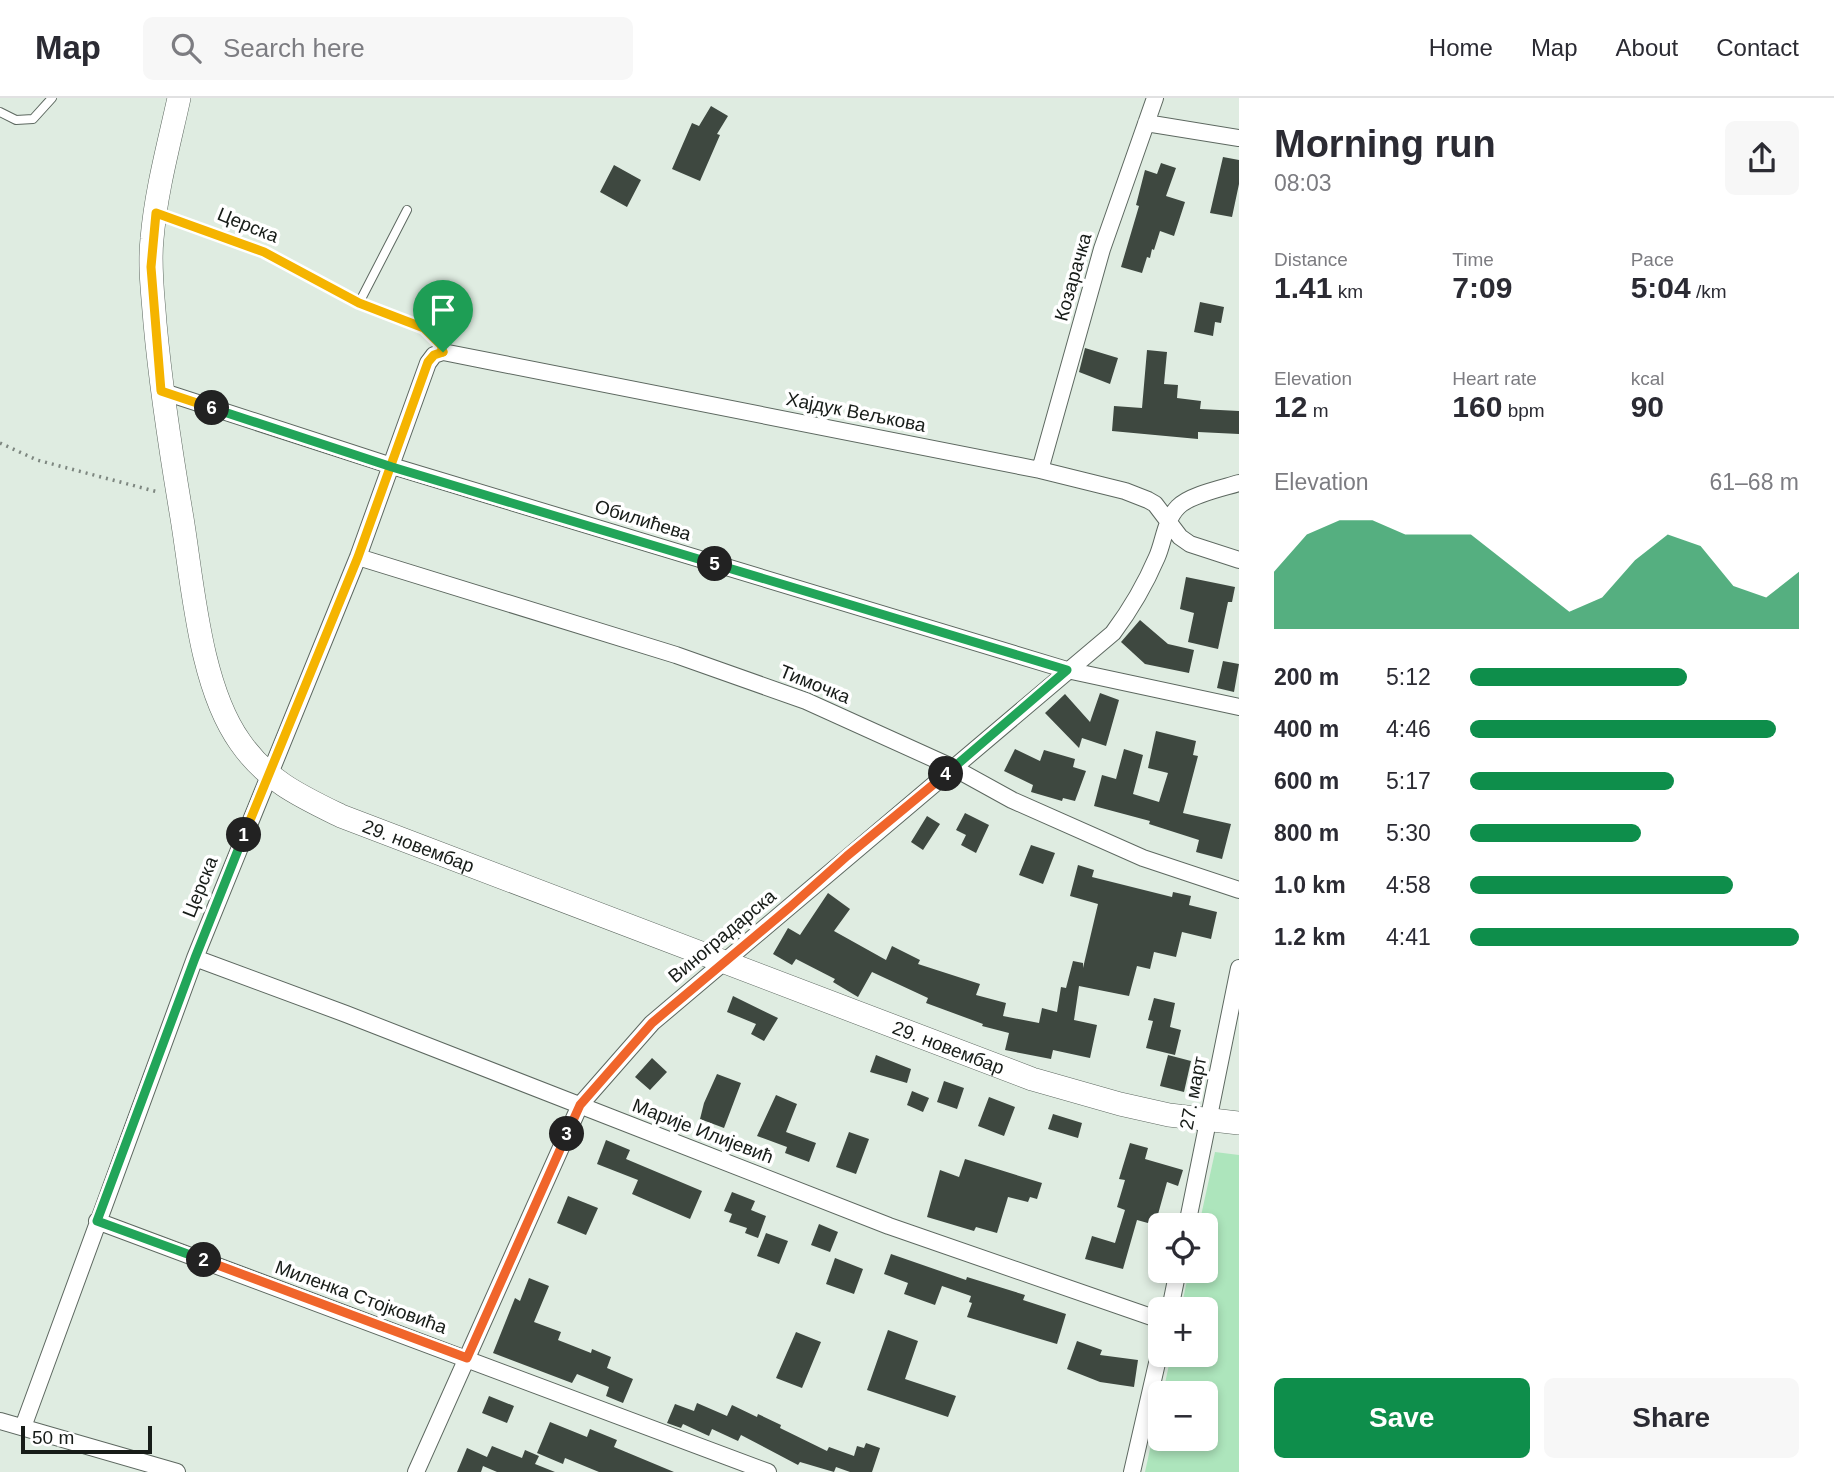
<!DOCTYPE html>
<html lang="en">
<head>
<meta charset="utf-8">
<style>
	body { margin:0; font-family:Helvetica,sans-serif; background:#f7f7f7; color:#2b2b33; height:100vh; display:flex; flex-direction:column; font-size:26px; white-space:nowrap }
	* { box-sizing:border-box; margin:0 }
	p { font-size:23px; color:#7c7c81 }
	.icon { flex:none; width:38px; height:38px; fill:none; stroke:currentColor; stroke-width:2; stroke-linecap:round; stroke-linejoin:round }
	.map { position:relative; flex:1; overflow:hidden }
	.panel { display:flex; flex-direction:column; background:#fff; width:595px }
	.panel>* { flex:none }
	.buttons { position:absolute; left:1148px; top:1115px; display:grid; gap:14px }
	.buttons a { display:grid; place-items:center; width:70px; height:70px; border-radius:10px; background:#fff; box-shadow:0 4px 10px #0003; font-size:35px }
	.scale { position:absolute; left:21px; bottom:18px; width:131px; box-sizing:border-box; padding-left:7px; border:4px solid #171c18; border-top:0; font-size:19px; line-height:24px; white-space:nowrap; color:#171c18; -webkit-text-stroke:5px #fff; paint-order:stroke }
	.pin { position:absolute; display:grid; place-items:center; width:60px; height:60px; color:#fff; margin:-72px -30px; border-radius:50% 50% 50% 0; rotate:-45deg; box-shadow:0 0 7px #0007 }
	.pin .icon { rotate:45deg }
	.km { position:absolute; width:35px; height:35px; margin:-18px; border-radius:50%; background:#222; color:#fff; font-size:19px; line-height:35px; text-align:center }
	.round { display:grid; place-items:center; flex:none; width:74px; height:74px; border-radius:10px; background:#f7f7f7 }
	.head { display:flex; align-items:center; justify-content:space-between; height:119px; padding:0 35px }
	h1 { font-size:38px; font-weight:700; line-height:52px }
	.stats { display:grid; grid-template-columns:repeat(3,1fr); gap:10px; height:119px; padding:7px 35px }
	.stats div { display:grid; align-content:center }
	.stats b { font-size:30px; font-weight:700 }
	.stats small { font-size:19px; font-weight:400 }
	.stats p { font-size:19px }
	.chart { height:196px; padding:14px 35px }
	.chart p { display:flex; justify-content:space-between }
	.chart svg { width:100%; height:126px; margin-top:7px; fill:#0e8e4b; opacity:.7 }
	.primary-button { display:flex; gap:14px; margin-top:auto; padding:14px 35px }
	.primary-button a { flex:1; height:80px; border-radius:10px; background:#0e8e4b; color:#fff; font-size:28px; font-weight:700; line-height:80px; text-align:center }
	.primary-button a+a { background:#f7f7f7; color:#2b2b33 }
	ul { padding:0 35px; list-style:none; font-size:23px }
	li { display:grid; grid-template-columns:112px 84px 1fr; align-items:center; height:52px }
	li i { height:18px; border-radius:9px; background:#0e8e4b }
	header { display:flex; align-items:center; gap:42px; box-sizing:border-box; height:98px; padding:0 35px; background:#fff; border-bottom:2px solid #e1e1e2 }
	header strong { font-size:33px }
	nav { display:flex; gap:38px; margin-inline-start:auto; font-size:24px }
	.search { width:490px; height:63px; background:#f7f7f7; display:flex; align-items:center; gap:18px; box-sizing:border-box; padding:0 24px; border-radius:10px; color:#7c7c81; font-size:26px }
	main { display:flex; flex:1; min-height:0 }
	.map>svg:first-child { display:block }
	.green { fill:#ade5bc }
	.building { fill:#3e4840 }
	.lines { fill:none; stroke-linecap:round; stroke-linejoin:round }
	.service-casing { stroke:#5d6860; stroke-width:10 }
	.minor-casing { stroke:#5d6860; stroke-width:18 }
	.secondary-casing { stroke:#5d6860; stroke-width:24 }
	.path { stroke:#7e8780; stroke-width:3.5; stroke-dasharray:2 5; stroke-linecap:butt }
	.service { stroke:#fff; stroke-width:8 }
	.minor { stroke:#fff; stroke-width:16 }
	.secondary { stroke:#fff; stroke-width:23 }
	.split-1-casing { stroke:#fff; stroke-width:14 }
	.split-2-casing { stroke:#fff; stroke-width:14 }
	.split-3-casing { stroke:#fff; stroke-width:14 }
	.split-4-casing { stroke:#fff; stroke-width:14 }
	.split-5-casing { stroke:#fff; stroke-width:14 }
	.split-6-casing { stroke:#fff; stroke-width:14 }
	.split-7-casing { stroke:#fff; stroke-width:14 }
	.split-1 { stroke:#f5b400; stroke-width:9 }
	.split-2 { stroke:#22a559; stroke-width:9 }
	.split-3 { stroke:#f0652b; stroke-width:9 }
	.split-4 { stroke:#f0652b; stroke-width:9 }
	.split-5 { stroke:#22a559; stroke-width:9 }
	.split-6 { stroke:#22a559; stroke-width:9 }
	.split-7 { stroke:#f5b400; stroke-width:9 }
	.labels { text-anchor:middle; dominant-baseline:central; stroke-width:7; stroke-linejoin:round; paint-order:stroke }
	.street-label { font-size:19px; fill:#171c18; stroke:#fff }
</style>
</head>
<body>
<header>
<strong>Map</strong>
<div class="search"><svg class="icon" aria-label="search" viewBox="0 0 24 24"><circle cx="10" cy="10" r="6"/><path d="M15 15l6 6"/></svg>Search here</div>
<nav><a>Home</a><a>Map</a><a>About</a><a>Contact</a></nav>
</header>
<main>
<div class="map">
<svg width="1239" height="1374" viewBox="0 0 1239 1374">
	<rect width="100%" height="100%" fill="#dfece1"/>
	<!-- green -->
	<path class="green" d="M 1215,1054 L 1239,1057 L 1239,1374 L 1145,1374 L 1160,1305 L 1160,1340 L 1206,1340 L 1206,1295 L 1163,1295 L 1171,1257 L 1206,1256 L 1206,1211 L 1181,1211 L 1189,1173 L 1206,1172 L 1206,1127 L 1199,1127 Z"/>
	<!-- building -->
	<path class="building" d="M 711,8 L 728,18 L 717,36 L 720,37 L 700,83 L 672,71 L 692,25 L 699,28 Z
		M 1223,59 L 1239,62 L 1239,86 L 1232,119 L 1210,115 Z
		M 1161,65 L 1176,70 L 1166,98 L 1185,104 L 1174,138 L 1160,133 L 1154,152 L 1152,151 L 1150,160 L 1147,159 L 1142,175 L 1121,169 L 1139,108 L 1136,107 L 1145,72 L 1157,76 Z
		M 614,67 L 641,82 L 627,109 L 600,94 Z
		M 1200,204 L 1224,209 L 1221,225 L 1215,224 L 1213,238 L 1194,234 Z
		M 1085,250 L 1118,260 L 1110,286 L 1079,274 Z
		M 1147,252 L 1167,254 L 1164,286 L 1178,287 L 1177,300 L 1201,303 L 1200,311 L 1239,313 L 1239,336 L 1198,334 L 1198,341 L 1112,333 L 1114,308 L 1142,310 Z
		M 1186,479 L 1235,489 L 1232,504 L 1228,504 L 1218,551 L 1188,544 L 1194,515 L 1180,511 Z
		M 1140,522 L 1168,546 L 1194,552 L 1189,575 L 1145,566 L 1121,544 Z
		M 1223,563 L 1239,566 L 1234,594 L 1217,590 Z
		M 1100,595 L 1119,602 L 1106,648 L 1082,640 L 1079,650 L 1045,615 L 1065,596 L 1090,624 Z
		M 1156,633 L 1196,643 L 1193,657 L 1198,658 L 1183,715 L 1231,726 L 1222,761 L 1196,754 L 1199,742 L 1149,726 L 1150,723 L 1094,708 L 1102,677 L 1116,681 L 1124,651 L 1143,657 L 1133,696 L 1159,704 L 1168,675 L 1148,670 Z
		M 1015,651 L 1040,663 L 1044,652 L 1075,661 L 1073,669 L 1086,673 L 1075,703 L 1063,700 L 1062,703 L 1031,694 L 1033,687 L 1004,673 Z
		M 965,715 L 989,727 L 976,755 L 961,747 L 966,737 L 956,732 Z
		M 927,718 L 940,726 L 923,752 L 911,744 Z
		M 1031,747 L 1055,755 L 1043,786 L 1019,777 Z
		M 1078,767 L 1094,772 L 1092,779 L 1172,799 L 1173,794 L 1191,798 L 1189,807 L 1217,814 L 1211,841 L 1182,834 L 1176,859 L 1154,854 L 1150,871 L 1137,868 L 1129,898 L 1079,888 L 1074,922 L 1097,927 L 1090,960 L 1053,952 L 1051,961 L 1005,952 L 1009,935 L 982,928 L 983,926 L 926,905 L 928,900 L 872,874 L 858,899 L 833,884 L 835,881 L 796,861 L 792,867 L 773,856 L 788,830 L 800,837 L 828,795 L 850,811 L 834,833 L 886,862 L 892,848 L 920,862 L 918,866 L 980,886 L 976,897 L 1006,905 L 1003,918 L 1039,925 L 1042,910 L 1057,914 L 1061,889 L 1066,890 L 1073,863 L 1083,865 L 1083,870 L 1098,806 L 1070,798 Z
		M 733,898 L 778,920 L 764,943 L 751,936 L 756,926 L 727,914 Z
		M 1154,900 L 1175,905 L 1170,929 L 1181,932 L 1175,957 L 1146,950 L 1153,923 L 1148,922 Z
		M 876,957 L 911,971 L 907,985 L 870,974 Z
		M 1168,957 L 1191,963 L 1184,994 L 1160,988 Z
		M 652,960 L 667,974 L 650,992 L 635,979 Z
		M 717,976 L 741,985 L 724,1030 L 700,1021 L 704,1005 Z
		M 944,983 L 964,990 L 957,1011 L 937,1004 Z
		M 912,993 L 929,1000 L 923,1014 L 907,1007 Z
		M 776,997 L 797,1006 L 786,1034 L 816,1045 L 809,1064 L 785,1055 L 787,1049 L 757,1038 Z
		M 989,999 L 1015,1009 L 1004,1038 L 978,1028 Z
		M 1053,1016 L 1082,1025 L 1078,1040 L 1048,1031 Z
		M 849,1034 L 869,1041 L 856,1076 L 836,1069 Z
		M 606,1042 L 630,1052 L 626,1061 L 702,1093 L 690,1121 L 632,1096 L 638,1082 L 597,1066 Z
		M 1130,1045 L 1148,1050 L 1145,1061 L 1183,1072 L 1178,1088 L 1167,1084 L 1155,1127 L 1137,1122 L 1123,1171 L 1085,1161 L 1092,1138 L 1115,1145 L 1125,1112 L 1117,1109 L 1125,1082 L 1119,1081 Z
		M 965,1061 L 1042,1085 L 1037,1101 L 1030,1099 L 1028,1104 L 1008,1099 L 997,1135 L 976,1129 L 974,1133 L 927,1119 L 940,1072 L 959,1079 Z
		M 732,1094 L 755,1103 L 751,1112 L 766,1118 L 758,1140 L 745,1135 L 747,1130 L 729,1124 L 732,1116 L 724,1113 Z
		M 568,1098 L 598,1110 L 586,1137 L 557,1125 Z
		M 819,1126 L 838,1134 L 830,1154 L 811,1147 Z
		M 766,1135 L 788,1143 L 779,1166 L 757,1158 Z
		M 891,1156 L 966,1182 L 967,1179 L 1025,1197 L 1023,1202 L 1066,1216 L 1057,1246 L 967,1219 L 972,1205 L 969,1204 L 971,1198 L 942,1188 L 935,1207 L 904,1196 L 908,1185 L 884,1176 Z
		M 835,1160 L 863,1171 L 854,1196 L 826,1186 Z
		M 529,1180 L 549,1188 L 534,1224 L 561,1234 L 558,1242 L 591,1255 L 592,1251 L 611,1259 L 607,1270 L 633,1281 L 623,1305 L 606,1298 L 609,1289 L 577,1276 L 572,1285 L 493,1255 L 515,1200 L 520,1203 Z
		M 888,1232 L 918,1243 L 905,1281 L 956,1298 L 948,1319 L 867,1292 Z
		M 796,1234 L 821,1244 L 802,1290 L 776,1280 Z
		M 1077,1243 L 1102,1252 L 1100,1257 L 1138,1262 L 1134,1289 L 1100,1284 L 1067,1271 Z
		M 489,1298 L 514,1308 L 507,1325 L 482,1315 Z
		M 697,1305 L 727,1318 L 732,1307 L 757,1319 L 758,1316 L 781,1327 L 780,1330 L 827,1353 L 829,1349 L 854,1358 L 857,1348 L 864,1350 L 866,1345 L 880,1350 L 872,1374 L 850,1374 L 836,1369 L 834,1374 L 800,1364 L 798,1367 L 741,1337 L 738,1343 L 712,1331 L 709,1338 L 683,1326 L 681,1330 L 667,1325 L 675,1306 L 694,1313 Z
		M 550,1324 L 587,1339 L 590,1331 L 617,1342 L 614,1349 L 674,1374 L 599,1374 L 565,1360 L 563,1366 L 537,1355 Z
		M 492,1348 L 522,1360 L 525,1352 L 539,1358 L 535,1366 L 555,1374 L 497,1374 L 483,1368 L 481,1374 L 457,1374 L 467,1350 L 487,1359 Z"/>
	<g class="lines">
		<defs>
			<path id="service" d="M 0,14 L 16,22 L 33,21 L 52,0
				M 159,116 L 264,154 L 359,205 L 424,230 L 441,247 L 443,254
				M 359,205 L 407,112"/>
			<path id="minor" d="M 1146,25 L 1239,40
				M 161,293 L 392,368 L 1067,572 L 1239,609
				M 1040,372 L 1102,151 L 1155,0
				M 358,459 L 676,557 L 806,603 L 954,670 L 1012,702 L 1143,760 L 1239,792
				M 195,860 L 346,916 L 889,1128 L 1160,1222
				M 97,1123 L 768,1374
				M 1187,1127 L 1239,870
				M 1170,1211 L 1178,1172
				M 0,1323 L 177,1374
				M 23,1329 L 195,860 L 358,459 L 428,265 L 434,257 L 443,254 L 1040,372 L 1125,393 L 1148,402 L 1155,406 L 1180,439 L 1190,446 L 1239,462
				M 416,1374 L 580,1007 L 652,925 L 1113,535 C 1131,511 1145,487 1157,459 C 1164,443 1165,422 1178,409 C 1189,397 1223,390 1239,385
				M 1132,1374 L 1160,1252"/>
			<g id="secondary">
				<path id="s1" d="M 179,0 C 169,46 156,93 152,141 C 149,169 153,197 155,225 C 161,291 171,355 182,420 C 193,488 200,588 240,644 C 267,683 300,698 341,718 L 1032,981 L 1120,1006 L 1169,1017 L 1239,1025"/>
			</g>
		</defs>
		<!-- service casing -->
		<use href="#service" class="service-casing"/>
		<!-- minor casing -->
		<use href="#minor" class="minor-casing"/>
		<!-- secondary casing -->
		<use href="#secondary" class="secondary-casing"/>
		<!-- path -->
		<path class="path" d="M 0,345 L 37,362 L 158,394"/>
		<!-- service -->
		<use href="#service" class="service"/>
		<!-- minor -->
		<use href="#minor" class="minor"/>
		<!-- secondary -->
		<use href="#secondary" class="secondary"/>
	</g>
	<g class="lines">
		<defs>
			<path id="split-1" d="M 244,737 L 358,459 L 428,264 L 434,257 L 443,254"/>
			<path id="split-2" d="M 204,1162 L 97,1123 L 195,860 L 244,737"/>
			<path id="split-3" d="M 204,1162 L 467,1260 L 567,1036"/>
			<path id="split-4" d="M 567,1036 L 580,1007 L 652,925 L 790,809 L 847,758 L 946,676"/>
			<path id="split-5" d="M 715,466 L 1067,572 L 946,676"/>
			<path id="split-6" d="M 212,310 L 392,369 L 715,466"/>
			<path id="split-7" d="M 212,310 L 161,293 L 151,169 L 156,115 L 264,154 L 359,205 L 424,230 L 441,247 L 443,254"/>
		</defs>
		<!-- split-1 casing -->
		<use href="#split-1" class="split-1-casing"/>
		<!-- split-2 casing -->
		<use href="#split-2" class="split-2-casing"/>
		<!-- split-3 casing -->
		<use href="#split-3" class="split-3-casing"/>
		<!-- split-4 casing -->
		<use href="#split-4" class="split-4-casing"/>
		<!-- split-5 casing -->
		<use href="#split-5" class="split-5-casing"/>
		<!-- split-6 casing -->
		<use href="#split-6" class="split-6-casing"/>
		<!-- split-7 casing -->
		<use href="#split-7" class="split-7-casing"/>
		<!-- split-1 -->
		<use href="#split-1" class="split-1"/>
		<!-- split-2 -->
		<use href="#split-2" class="split-2"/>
		<!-- split-3 -->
		<use href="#split-3" class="split-3"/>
		<!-- split-4 -->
		<use href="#split-4" class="split-4"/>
		<!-- split-5 -->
		<use href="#split-5" class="split-5"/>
		<!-- split-6 -->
		<use href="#split-6" class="split-6"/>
		<!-- split-7 -->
		<use href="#split-7" class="split-7"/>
	</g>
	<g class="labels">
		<!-- street labels -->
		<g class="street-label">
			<text transform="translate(248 127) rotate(22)">Церска</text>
			<text transform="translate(1073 179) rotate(-74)">Козарачка</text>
			<text transform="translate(856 314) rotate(11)">Хајдук Вељкова</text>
			<text transform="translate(643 422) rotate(17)">Обилићева</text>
			<text transform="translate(815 586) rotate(22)">Тимочка</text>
			<text stroke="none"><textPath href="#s1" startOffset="868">29. новембар</textPath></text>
			<text transform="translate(200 789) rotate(-68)">Церска</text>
			<text transform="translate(722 838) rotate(-40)">Виноградарска</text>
			<text stroke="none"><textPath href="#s1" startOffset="1435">29. новембар</textPath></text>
			<text transform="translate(1193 995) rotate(-79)">27. март</text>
			<text transform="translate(703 1033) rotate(21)">Марије Илијевић</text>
			<text transform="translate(361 1199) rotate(20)">Миленка Стојковића</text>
		</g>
	</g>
</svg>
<div class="buttons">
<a><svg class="icon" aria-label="locate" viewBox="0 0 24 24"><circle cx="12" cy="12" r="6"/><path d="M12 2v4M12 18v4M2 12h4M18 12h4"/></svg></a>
<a>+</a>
<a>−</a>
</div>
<div class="scale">50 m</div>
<div class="pin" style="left:443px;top:254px;background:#1e9e55"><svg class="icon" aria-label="arrive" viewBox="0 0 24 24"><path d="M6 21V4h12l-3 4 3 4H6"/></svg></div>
<b class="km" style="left:244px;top:737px">1</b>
<b class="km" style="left:204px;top:1162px">2</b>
<b class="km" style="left:567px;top:1036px">3</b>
<b class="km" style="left:946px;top:676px">4</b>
<b class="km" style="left:715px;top:466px">5</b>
<b class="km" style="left:212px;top:310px">6</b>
</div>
<section class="panel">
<div class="head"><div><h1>Morning run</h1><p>08:03</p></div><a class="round"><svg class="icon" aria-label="share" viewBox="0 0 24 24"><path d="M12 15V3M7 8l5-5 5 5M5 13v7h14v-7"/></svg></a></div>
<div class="stats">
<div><p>Distance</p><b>1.41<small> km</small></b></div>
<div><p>Time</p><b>7:09</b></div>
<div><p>Pace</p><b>5:04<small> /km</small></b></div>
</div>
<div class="stats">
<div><p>Elevation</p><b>12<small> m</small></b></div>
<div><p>Heart rate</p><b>160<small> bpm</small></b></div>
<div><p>kcal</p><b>90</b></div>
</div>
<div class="chart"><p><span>Elevation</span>61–68 m</p>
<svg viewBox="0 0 160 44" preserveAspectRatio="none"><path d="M0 44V24L10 11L20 6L30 6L40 11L50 11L60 11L70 20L80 29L90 38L100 33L110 20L120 11L130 15L140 29L150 33L160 24V44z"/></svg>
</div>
<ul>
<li><b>200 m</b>5:12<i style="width:66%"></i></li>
<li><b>400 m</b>4:46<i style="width:93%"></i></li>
<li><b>600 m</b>5:17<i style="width:62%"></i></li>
<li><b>800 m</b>5:30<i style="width:52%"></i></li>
<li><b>1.0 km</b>4:58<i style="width:80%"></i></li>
<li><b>1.2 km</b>4:41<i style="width:100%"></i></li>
</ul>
<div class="primary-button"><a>Save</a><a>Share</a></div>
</section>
</main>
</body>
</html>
